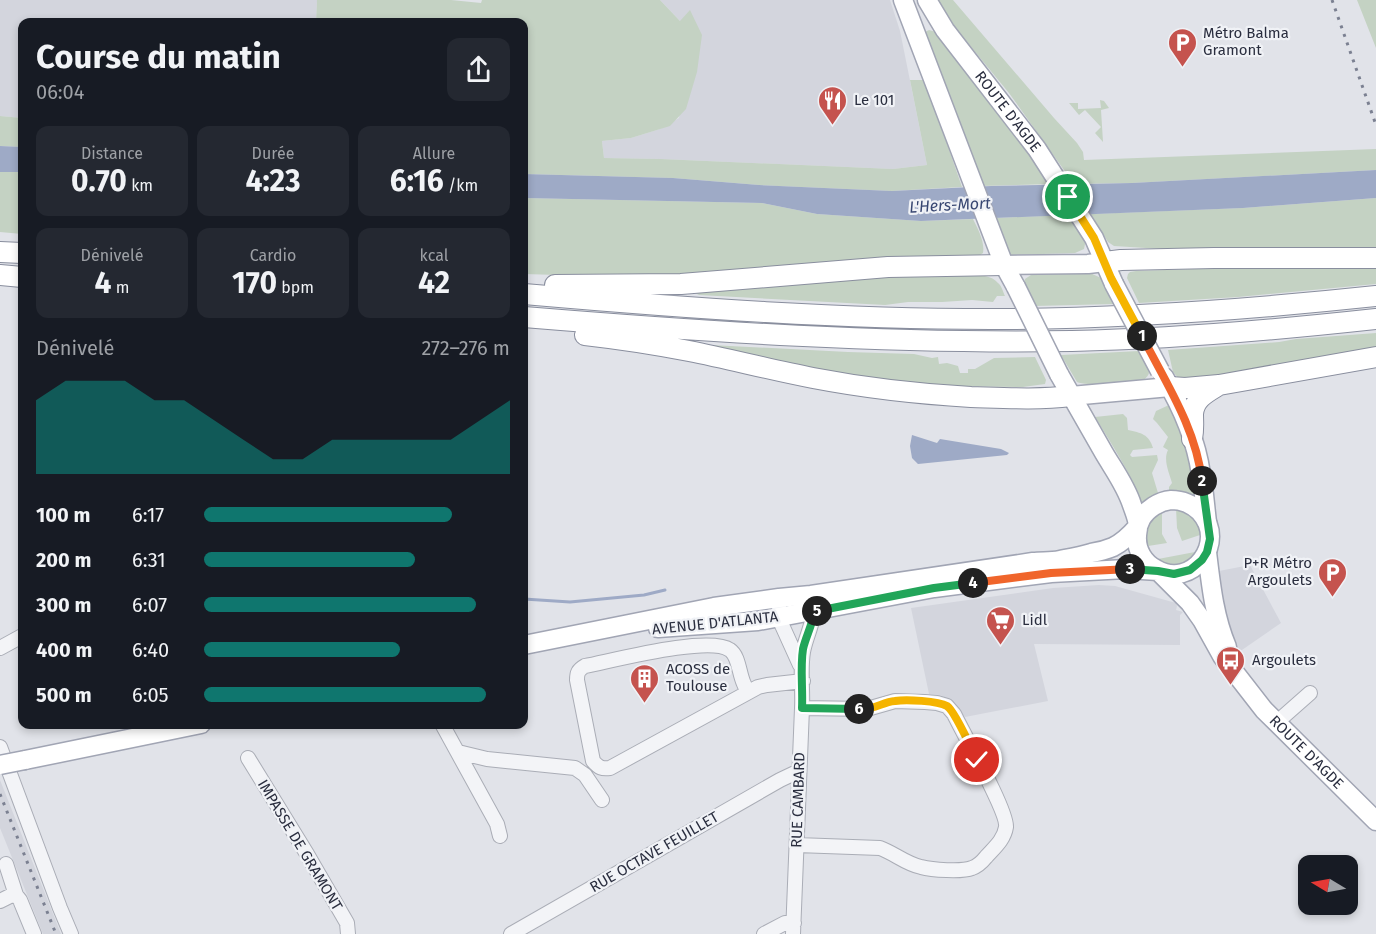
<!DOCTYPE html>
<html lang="fr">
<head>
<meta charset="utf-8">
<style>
	body { margin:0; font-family:"Fira Sans",sans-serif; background:#242831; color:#f1f3f6; height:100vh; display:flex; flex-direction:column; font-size:22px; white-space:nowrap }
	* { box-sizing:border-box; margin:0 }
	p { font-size:20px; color:#9ea1a6 }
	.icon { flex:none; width:33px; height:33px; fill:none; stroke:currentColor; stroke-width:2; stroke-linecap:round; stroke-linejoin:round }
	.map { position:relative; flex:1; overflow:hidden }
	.sheet { position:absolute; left:18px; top:18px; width:510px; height:711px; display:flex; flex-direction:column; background:#171b24; border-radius:12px; box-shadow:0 3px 9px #0003 }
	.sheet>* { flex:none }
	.needle { width:39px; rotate:280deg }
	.buttons { position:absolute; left:1298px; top:855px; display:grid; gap:12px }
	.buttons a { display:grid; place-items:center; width:60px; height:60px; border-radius:12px; background:#171b24; box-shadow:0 3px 9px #0003; font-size:30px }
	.pin { position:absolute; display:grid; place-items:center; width:51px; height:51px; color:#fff; margin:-26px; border:3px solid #fff; border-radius:50%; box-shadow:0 2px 6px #0007 }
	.km { position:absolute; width:30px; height:30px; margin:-15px; border-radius:50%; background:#222; color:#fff; font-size:16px; line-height:30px; text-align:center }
	.round { display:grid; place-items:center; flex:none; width:63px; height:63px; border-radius:12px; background:#242831 }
	.summary { display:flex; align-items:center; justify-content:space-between; height:102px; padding:0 18px }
	h1 { font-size:33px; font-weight:700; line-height:45px }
	.stats { display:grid; grid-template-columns:repeat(3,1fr); gap:9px; height:102px; padding:6px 18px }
	.stats div { display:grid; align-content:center; border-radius:12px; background:#242831; text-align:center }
	.stats b { font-size:30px; font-weight:700 }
	.stats small { font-size:16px; font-weight:400 }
	.stats p { font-size:16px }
	.chart { height:168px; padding:12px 18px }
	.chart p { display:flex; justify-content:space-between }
	.chart svg { width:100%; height:108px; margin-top:6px; fill:#0f766e; opacity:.7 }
	ul { padding:0 18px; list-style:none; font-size:20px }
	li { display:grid; grid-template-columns:96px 72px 1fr; align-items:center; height:45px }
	li i { height:15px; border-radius:8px; background:#0f766e }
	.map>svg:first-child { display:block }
	.built { fill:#d3d5dd }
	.green { fill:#c4d2c3 }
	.water { fill:#9eaac6 }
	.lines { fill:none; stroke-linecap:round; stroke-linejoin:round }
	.stream { stroke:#9eaac6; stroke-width:3 }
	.minor-casing { stroke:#aaadb6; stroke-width:16 }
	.major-casing { stroke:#a1a5b4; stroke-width:21 }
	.highway-casing { stroke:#898e9e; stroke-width:22 }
	.minor { stroke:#f3f4f7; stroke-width:14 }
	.major { stroke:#fff; stroke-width:18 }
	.highway { stroke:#fff; stroke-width:20 }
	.rail { stroke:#7b8091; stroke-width:3; stroke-dasharray:3 6; stroke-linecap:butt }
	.major-bridge-casing { stroke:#a1a5b4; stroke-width:21; stroke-linecap:butt }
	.major-bridge { stroke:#fff; stroke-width:18 }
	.split-1-casing { stroke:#fff; stroke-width:12 }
	.split-2-casing { stroke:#fff; stroke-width:12 }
	.split-3-casing { stroke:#fff; stroke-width:12 }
	.split-4-casing { stroke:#fff; stroke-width:12 }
	.split-5-casing { stroke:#fff; stroke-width:12 }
	.split-6-casing { stroke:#fff; stroke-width:12 }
	.split-7-casing { stroke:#fff; stroke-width:12 }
	.split-1 { stroke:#f5b400; stroke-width:8 }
	.split-2 { stroke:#f0652b; stroke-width:8 }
	.split-3 { stroke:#22a559; stroke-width:8 }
	.split-4 { stroke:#f0652b; stroke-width:8 }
	.split-5 { stroke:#22a559; stroke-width:8 }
	.split-6 { stroke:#22a559; stroke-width:8 }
	.split-7 { stroke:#f5b400; stroke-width:8 }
	.labels { text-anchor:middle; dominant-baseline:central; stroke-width:4.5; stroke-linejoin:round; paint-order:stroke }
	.poi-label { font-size:15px; fill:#2a2e3f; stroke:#f0f2f6; text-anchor:start }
	.street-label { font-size:15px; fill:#2a2e3f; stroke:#f0f2f6 }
	.water-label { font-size:16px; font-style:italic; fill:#374671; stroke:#f0f2f6 }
</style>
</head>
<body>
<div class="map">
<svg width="1376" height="934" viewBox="0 0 1376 934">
	<rect width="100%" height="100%" fill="#e1e3e9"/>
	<!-- built -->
	<path class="built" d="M 0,0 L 317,0 L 316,22 L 22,22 L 22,118 L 0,116 Z
		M 660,0 L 890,0 L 900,31 L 927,165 L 893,169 L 661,159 L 604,158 L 602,141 L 631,138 L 660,129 L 679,118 L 691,49 L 686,27 Z
		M 1250,565 L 1281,623 L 1239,652 L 1229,631 L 1222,600 L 1219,571 Z
		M 1099,585 L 1115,586 L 1176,603 L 1177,606 L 1176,610 L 1183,612 L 1180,615 L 1180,645 L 1034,644 L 1048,701 L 965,717 L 951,700 L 940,695 L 929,694 L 911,608 L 1053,588 Z
		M 0,780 L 61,934 L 43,934 L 0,828 Z"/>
	<!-- green -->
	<path class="green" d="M 317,0 L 451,0 L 481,3 L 482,0 L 660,0 L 680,21 L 690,10 L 702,35 L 697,72 L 686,109 L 670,126 L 631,138 L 602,141 L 604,158 L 661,159 L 893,169 L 927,165 L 910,80 L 925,80 L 962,187 L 892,191 L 759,185 L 673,178 L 524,174 L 524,22 L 316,22 Z
		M 938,0 L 953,0 L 1054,118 L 1077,143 L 1083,152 L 1084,160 L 1376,149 L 1376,170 L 1132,183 L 1074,184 L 1009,93 L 957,30 Z
		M 1357,0 L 1376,0 L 1376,48 Z
		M 929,30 L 936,32 L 1031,153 L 1052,184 L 982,186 L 927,41 L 925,32 Z
		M 1100,100 L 1104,101 L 1109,108 L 1101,110 L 1103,142 L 1095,133 L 1101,127 L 1085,110 L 1079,115 L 1069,103 L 1078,103 L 1078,109 L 1101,108 Z
		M 0,116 L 22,118 L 22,147 L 0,146 Z
		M 0,172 L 22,172 L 22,234 L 0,232 Z
		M 524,198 L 762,203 L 817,214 L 921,221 L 973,219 C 978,229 985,242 983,253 L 977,257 L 693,275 L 592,276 L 524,274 Z
		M 1376,198 L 1376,253 L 1210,252 L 1114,246 L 1108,242 L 1091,214 L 1243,208 Z
		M 1071,215 L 1086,239 L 1084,249 L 1075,253 L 1011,255 L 1008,252 L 993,218 Z
		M 1309,265 L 1376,266 L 1376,284 L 1238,297 L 1139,303 L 1127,278 L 1128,274 L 1130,272 L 1136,271 Z
		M 1088,272 L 1101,278 L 1114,304 L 1035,306 L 1024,283 L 1025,279 L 1031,275 Z
		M 960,275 C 972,275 989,273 998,283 C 1002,286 1003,292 1005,296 L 997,296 L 993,302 L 972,300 L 942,302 L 908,302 L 885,305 L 699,295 L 695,293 L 695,291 L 854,277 Z
		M 1376,333 L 1376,352 L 1304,367 L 1179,379 L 1173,372 L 1168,350 L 1279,342 L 1296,339 Z
		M 691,344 L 848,352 L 914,354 L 932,358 L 938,357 L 939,364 L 947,363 L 958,366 L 960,373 L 968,373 L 968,369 L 975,369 L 994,358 L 1035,357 L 1046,380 L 1045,384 L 1023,387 L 945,386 L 885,381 L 842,375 Z
		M 1139,351 C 1142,357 1149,367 1149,373 C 1148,377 1143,381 1139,382 C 1128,385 1087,386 1077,382 L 1061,355 Z
		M 1169,405 L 1189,453 L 1196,495 C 1187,495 1178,490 1169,491 L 1169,487 L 1172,483 C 1169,472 1163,460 1168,450 L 1163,447 L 1168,437 L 1157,423 L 1153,419 L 1156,411 Z
		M 1123,414 L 1127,418 L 1128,430 C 1141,433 1149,434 1153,448 L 1133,450 L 1130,455 L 1132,457 L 1157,455 L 1158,460 L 1152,473 L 1158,493 L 1142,504 C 1131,473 1112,445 1095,417 Z
		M 1176,508 C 1194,512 1197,518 1203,534 L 1182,541 L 1177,528 Z
		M 1162,510 L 1162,534 L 1167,543 L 1148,546 C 1144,530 1150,520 1162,510 Z
		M 1195,552 L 1196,553 C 1185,565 1174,570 1158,559 Z"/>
	<!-- water -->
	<path class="water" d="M 0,146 L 22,147 L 22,172 L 0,172 Z
		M 1376,170 L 1376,198 L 1243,208 L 921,221 L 817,214 L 762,203 L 524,198 L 524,174 L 673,178 L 759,185 L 892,191 L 991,186 L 1132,183 Z
		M 912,435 L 937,443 L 940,439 L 1001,449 L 1009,453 L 1007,455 L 918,464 L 912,458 L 910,446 Z"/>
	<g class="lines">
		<!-- stream -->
		<path class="stream" d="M 524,599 L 570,602 L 644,595 L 665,590"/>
		<defs>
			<path id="minor" d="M 779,607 L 781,623 L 800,665
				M 0,648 L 22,636
				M 748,692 C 747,689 745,687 744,684 C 739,674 739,656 730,650 C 709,635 612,661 585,666 C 578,670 577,673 577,680 L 593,761 C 599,768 602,769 610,768 L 758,687 L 767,685 L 803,681
				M 1276,723 L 1310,693
				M 442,724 L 497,824 L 500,836
				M 0,747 L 60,908 L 71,934
				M 458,752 L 487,759 L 575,768 L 585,775 L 602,800
				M 248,758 L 307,854 L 347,923 L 348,934
				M 797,845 L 880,848 C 894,853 906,864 921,867 C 932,870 962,872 972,868 C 978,866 982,862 986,857 C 994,848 1004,840 1006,827 C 1008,812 963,733 954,714 L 947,706 L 937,703 L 925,702 L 895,701 L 867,709 L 802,708
				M 6,864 L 16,895
				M 0,901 L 10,896 L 16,895 L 20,900 L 34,934
				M 511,934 L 780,780 L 799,771
				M 764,934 L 785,923 L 794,923
				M 793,934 L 802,708 C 803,690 800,670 803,652 C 806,635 816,620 813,602"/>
			<g id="major">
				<path d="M 903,0 L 1004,265 L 1016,287"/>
				<path id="s1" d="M 927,0 L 945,30 L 1037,149 L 1094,238 L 1114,284"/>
				<path d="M 1004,265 L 1088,264 L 1105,262"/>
				<path d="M 1164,377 C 1182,407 1196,440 1201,474 C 1204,490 1205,506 1207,522"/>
				<path d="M 1071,396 L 1170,387"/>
				<path d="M 1207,552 C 1211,585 1214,616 1227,647"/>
				<path id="s2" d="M 658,628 L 758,621 L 934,588 L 1051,573 L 1126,569 L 1158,571 L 1190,603 L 1202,620 L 1222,656 L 1264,710 L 1376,821"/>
				<path d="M 524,645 L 714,607 L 779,598 L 811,595 L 1033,562 C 1042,561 1051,562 1060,560 C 1070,558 1081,556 1091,553 C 1098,552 1106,550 1113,547 C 1121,543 1131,534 1137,527 C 1140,524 1140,522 1141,519 C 1147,509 1159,501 1171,500 C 1182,500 1192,504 1200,512 C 1228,542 1192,590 1156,569 C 1144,563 1136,550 1137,536 C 1137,533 1138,530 1138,527 C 1138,520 1134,511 1132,505 C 1126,486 1114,470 1104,453 C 1089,427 1074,400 1059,374"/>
				<path d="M 25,760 L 201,724"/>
			</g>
			<path id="highway" d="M 0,252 L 22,253
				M 1105,262 L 1121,260 L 1214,258 L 1376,258
				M 0,275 L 22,277
				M 555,285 L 681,284 L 888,267 L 1004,265
				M 524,294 C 685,308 847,320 1009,319 C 1132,318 1254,309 1376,296
				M 524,317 C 706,332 889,344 1072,341 C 1174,339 1275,330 1376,319
				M 585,335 C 620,339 654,344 689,351 C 730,359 771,370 813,378 C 865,388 919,394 971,397 C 1005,398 1038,400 1071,396
				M 1170,387 L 1185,388 L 1219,385 L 1376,357
				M 1192,439 C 1194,429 1193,423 1193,414 C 1194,398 1208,392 1219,385"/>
		</defs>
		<!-- minor casing -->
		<use href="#minor" class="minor-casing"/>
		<!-- major casing -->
		<use href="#major" class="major-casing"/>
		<!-- highway casing -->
		<use href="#highway" class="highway-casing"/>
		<!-- minor -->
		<use href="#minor" class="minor"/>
		<!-- major -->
		<use href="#major" class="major"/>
		<!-- highway -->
		<use href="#highway" class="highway"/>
		<!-- rail -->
		<path class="rail" d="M 1332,0 L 1376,125
			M 0,794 L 56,934"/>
		<defs>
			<path id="major-bridge" d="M 1114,284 L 1160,371
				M 1016,287 L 1059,374
				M 0,765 L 25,760"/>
		</defs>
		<!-- major-bridge casing -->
		<use href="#major-bridge" class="major-bridge-casing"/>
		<!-- major-bridge -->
		<use href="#major-bridge" class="major-bridge"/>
	</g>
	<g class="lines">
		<defs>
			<path id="split-1" d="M 1068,197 L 1094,238 L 1111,278 L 1142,336"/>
			<path id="split-2" d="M 1142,336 C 1166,383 1196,428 1202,481"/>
			<path id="split-3" d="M 1130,569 L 1158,571 L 1174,574 L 1190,570 L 1202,560 L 1207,552 L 1210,539 L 1202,481"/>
			<path id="split-4" d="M 973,583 L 1051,573 L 1130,569"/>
			<path id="split-5" d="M 817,611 L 934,588 L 973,583"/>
			<path id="split-6" d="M 817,611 L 814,611 C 813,624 806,636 803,649 C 800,668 803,689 802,708 L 859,709"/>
			<path id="split-7" d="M 859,709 C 875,710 882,702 895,701 C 906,699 938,701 947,706 C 955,711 972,750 977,760"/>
		</defs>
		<!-- split-1 casing -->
		<use href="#split-1" class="split-1-casing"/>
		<!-- split-2 casing -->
		<use href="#split-2" class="split-2-casing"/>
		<!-- split-3 casing -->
		<use href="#split-3" class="split-3-casing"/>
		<!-- split-4 casing -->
		<use href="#split-4" class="split-4-casing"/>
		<!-- split-5 casing -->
		<use href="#split-5" class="split-5-casing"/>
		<!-- split-6 casing -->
		<use href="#split-6" class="split-6-casing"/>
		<!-- split-7 casing -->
		<use href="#split-7" class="split-7-casing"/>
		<!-- split-1 -->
		<use href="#split-1" class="split-1"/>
		<!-- split-2 -->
		<use href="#split-2" class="split-2"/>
		<!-- split-3 -->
		<use href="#split-3" class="split-3"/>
		<!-- split-4 -->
		<use href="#split-4" class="split-4"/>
		<!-- split-5 -->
		<use href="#split-5" class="split-5"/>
		<!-- split-6 -->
		<use href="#split-6" class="split-6"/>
		<!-- split-7 -->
		<use href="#split-7" class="split-7"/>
	</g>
	<!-- icons -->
	<defs>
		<symbol id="parking-pin" viewBox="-11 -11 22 30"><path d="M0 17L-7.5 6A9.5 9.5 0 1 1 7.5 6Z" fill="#c5534e" stroke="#f0f2f6"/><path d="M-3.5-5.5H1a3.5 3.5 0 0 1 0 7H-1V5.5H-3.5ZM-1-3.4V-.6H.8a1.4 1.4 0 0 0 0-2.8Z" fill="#fff"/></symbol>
		<symbol id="restaurant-pin" viewBox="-11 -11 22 30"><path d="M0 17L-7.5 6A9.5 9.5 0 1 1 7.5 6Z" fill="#c5534e" stroke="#f0f2f6"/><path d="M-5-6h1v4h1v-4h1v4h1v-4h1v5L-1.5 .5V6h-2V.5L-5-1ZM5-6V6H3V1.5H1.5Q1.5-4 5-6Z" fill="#fff"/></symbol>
		<symbol id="supermarket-pin" viewBox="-11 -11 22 30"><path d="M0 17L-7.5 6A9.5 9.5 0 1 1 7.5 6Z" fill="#c5534e" stroke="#f0f2f6"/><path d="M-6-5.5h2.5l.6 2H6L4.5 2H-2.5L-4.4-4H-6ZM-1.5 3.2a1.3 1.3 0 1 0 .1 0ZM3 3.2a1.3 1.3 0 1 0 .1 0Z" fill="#fff"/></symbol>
		<symbol id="bus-pin" viewBox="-11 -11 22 30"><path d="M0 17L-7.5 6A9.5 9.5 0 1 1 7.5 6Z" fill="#c5534e" stroke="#f0f2f6"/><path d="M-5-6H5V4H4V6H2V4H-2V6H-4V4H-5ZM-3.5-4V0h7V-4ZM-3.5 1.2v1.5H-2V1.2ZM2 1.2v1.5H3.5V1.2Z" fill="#fff"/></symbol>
		<symbol id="building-pin" viewBox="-11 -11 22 30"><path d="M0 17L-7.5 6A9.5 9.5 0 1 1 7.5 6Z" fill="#c5534e" stroke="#f0f2f6"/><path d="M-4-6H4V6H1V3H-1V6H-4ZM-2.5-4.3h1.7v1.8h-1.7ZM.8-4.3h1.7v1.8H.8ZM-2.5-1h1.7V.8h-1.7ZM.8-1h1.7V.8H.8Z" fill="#fff"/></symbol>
	</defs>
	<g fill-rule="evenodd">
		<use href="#parking-pin" x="1166" y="26" width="33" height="45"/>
		<use href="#restaurant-pin" x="816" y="84" width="33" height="45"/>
		<use href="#parking-pin" x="1316" y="556" width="33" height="45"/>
		<use href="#supermarket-pin" x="984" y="604" width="33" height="45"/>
		<use href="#bus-pin" x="1214" y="644" width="33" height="45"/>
		<use href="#building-pin" x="628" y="662" width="33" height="45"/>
	</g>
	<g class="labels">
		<!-- poi labels -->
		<g class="poi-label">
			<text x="1203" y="33">Métro Balma<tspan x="1203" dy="17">Gramont</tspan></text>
			<text x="854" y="100">Le 101</text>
			<text x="1312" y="563" text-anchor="end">P+R Métro<tspan x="1312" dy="17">Argoulets</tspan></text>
			<text x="1022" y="620">Lidl</text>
			<text x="1252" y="660">Argoulets</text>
			<text x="666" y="669">ACOSS de<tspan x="666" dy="17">Toulouse</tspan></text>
		</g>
		<!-- street labels -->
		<g class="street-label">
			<text stroke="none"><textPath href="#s1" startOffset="138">ROUTE D'AGDE</textPath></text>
			<text transform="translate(715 623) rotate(-6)">AVENUE D'ATLANTA</text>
			<text stroke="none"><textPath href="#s2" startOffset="740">ROUTE D'AGDE</textPath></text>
			<text transform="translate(798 800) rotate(-88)">RUE CAMBARD</text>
			<text transform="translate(300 845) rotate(59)">IMPASSE DE GRAMONT</text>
			<text transform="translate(654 852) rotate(-30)">RUE OCTAVE FEUILLET</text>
		</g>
		<!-- water labels -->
		<g class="water-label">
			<text transform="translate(950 205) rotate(-3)">L'Hers-Mort</text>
		</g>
	</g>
</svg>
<div class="buttons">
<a><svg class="needle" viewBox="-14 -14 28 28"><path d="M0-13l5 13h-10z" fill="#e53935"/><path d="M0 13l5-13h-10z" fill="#9ea1a6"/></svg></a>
</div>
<div class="pin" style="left:1068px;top:197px;background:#1e9e55"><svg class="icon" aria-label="arrive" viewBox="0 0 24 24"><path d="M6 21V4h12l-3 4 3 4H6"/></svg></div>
<div class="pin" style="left:977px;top:760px;background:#d93025"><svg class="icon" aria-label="check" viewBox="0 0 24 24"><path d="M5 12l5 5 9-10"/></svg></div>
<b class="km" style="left:1142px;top:336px">1</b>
<b class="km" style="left:1202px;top:481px">2</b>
<b class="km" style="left:1130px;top:569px">3</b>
<b class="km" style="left:973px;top:583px">4</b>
<b class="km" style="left:817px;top:611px">5</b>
<b class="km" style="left:859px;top:709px">6</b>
<section class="sheet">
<div class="summary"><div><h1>Course du matin</h1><p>06:04</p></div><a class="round"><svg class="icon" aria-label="share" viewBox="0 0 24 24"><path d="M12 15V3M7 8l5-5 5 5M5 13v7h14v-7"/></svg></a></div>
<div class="stats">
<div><p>Distance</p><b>0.70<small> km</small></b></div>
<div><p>Durée</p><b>4:23</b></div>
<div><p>Allure</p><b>6:16<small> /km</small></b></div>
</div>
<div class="stats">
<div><p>Dénivelé</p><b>4<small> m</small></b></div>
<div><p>Cardio</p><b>170<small> bpm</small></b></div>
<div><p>kcal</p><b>42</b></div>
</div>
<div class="chart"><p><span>Dénivelé</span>272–276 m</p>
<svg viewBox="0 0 160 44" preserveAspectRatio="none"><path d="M0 44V14L10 6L20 6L30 6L40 14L50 14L60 22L70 30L80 38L90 38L100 30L110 30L120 30L130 30L140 30L150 22L160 14V44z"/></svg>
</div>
<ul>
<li><b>100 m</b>6:17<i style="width:81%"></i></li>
<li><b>200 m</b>6:31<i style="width:69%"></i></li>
<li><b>300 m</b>6:07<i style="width:89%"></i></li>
<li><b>400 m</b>6:40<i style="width:64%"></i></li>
<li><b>500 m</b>6:05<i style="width:92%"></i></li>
</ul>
</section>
</div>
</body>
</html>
